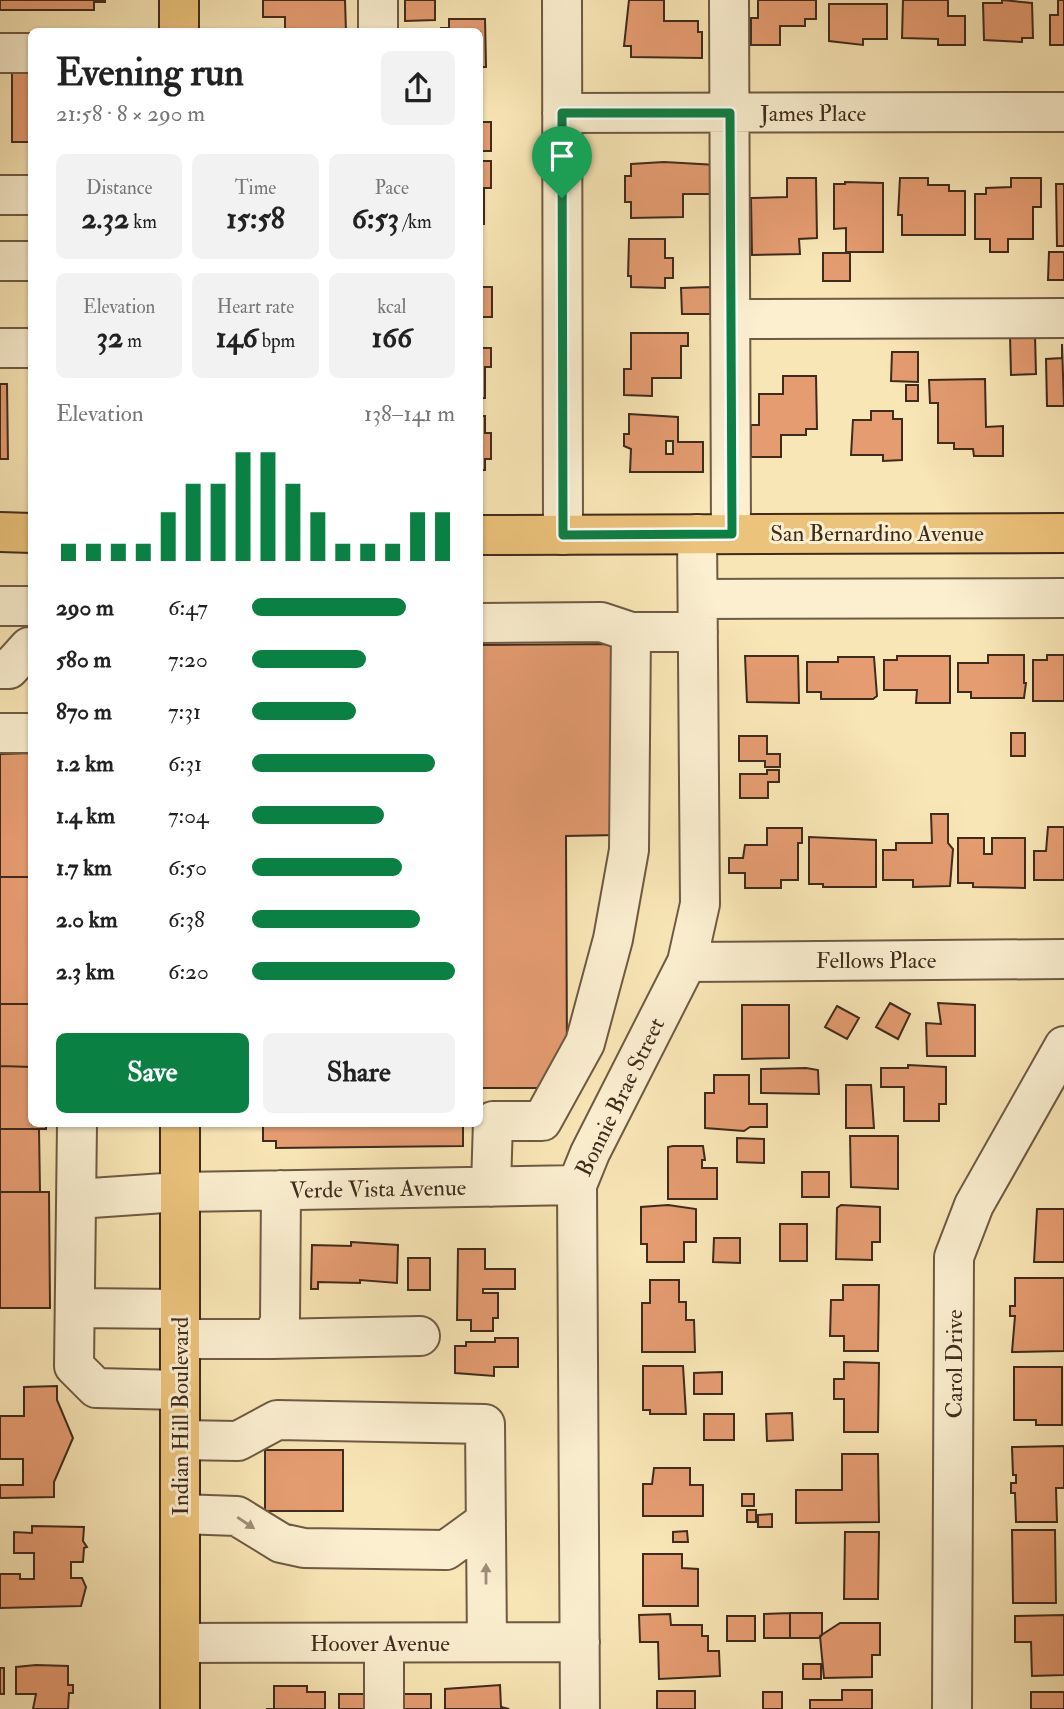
<!DOCTYPE html>
<html lang="en">
<head>
<meta charset="utf-8">
<style>
	body { margin:0; font-family:"IM FELL Double Pica",serif; background:#f2f2f2; color:#222; height:100vh; display:flex; flex-direction:column; font-size:26px; white-space:nowrap }
	* { box-sizing:border-box; margin:0 }
	p { font-size:23px; color:#767676 }
	.icon { flex:none; width:38px; height:38px; fill:none; stroke:currentColor; stroke-width:2; stroke-linecap:round; stroke-linejoin:round }
	.map { position:relative; flex:1; overflow:hidden }
	.side { position:absolute; left:28px; top:28px; width:455px; height:1099px; display:flex; flex-direction:column; background:#fff; border-radius:10px; box-shadow:0 2px 5px #0004 }
	.side>* { flex:none }
	.pin { position:absolute; display:grid; place-items:center; width:60px; height:60px; color:#fff; margin:-72px -30px; border-radius:50% 50% 50% 0; rotate:-45deg; box-shadow:0 0 7px #0007 }
	.pin .icon { rotate:45deg }
	.round { display:grid; place-items:center; flex:none; width:74px; height:74px; border-radius:10px; background:#f2f2f2 }
	.head { display:flex; align-items:center; justify-content:space-between; height:119px; padding:0 28px }
	h1 { font-size:38px; font-weight:800; line-height:52px }
	.metrics { display:grid; grid-template-columns:repeat(3,1fr); gap:10px; height:119px; padding:7px 28px }
	.metrics div { display:grid; align-content:center; border-radius:10px; background:#f2f2f2; text-align:center }
	.metrics b { font-size:30px; font-weight:800 }
	.metrics small { font-size:19px; font-weight:400 }
	.metrics p { font-size:19px }
	.chart { height:196px; padding:14px 28px }
	.chart p { display:flex; justify-content:space-between }
	.chart svg { width:100%; height:126px; margin-top:7px; stroke:#0b8043; stroke-width:6 }
	.button { display:flex; gap:14px; margin-top:auto; padding:14px 28px }
	.button a { flex:1; height:80px; border-radius:10px; background:#0b8043; color:#fff; font-size:28px; font-weight:800; line-height:80px; text-align:center }
	.button a+a { background:#f2f2f2; color:#222 }
	ul { padding:0 28px; list-style:none; font-size:23px }
	li { display:grid; grid-template-columns:112px 84px 1fr; align-items:center; height:52px }
	li i { height:18px; border-radius:9px; background:#0b8043 }
	.map>svg:first-child { display:block }
	.building { fill:#e59c71; stroke:#3f2b1d; stroke-width:2; fill-rule:evenodd }
	.lines { fill:none; stroke-linecap:round; stroke-linejoin:round }
	.minor-tunnel { stroke:#d4c197; stroke-width:38; stroke-dasharray:38 19; stroke-linecap:butt }
	.minor-casing { stroke:#6e5a43; stroke-width:42 }
	.major-casing { stroke:#3f2b1d; stroke-width:42 }
	.minor { stroke:#fbefd0; stroke-width:38 }
	.major { stroke:#ecc37b; stroke-width:38 }
	.oneway { fill:#9d8d76 }
	.route-casing { stroke:#fff; stroke-width:14 }
	.route { stroke:#0b8043; stroke-width:9 }
	.labels { text-anchor:middle; dominant-baseline:central; stroke-width:6; stroke-linejoin:round; paint-order:stroke }
	.street-label { font-size:23px; fill:#3f2b1d; stroke:#fbefd0 }
</style>
</head>
<body>
<div class="map">
<svg width="1064" height="1709" viewBox="0 0 1064 1709">
	<rect width="100%" height="100%" fill="#f9e6b6"/>
	<filter id="stains"><feTurbulence type="fractalNoise" baseFrequency=".00286" numOctaves="4"/><feColorMatrix values="0 0 0 0 .2 0 0 0 0 .09 0 0 0 0 .02 0 0 0 .5 -.17"/></filter>
	<radialGradient id="worn" r=".72"><stop offset=".6" stop-color="#630" stop-opacity="0"/><stop offset="1" stop-color="#630" stop-opacity=".3"/></radialGradient>
	<!-- building -->
	<path class="building" d="M 0,0 L 105,0 L 105,2 L 94,2 L 94,10 L 0,10 Z
		M 263,0 L 345,0 L 346,32 L 285,32 L 285,17 L 263,17 Z
		M 405,0 L 435,0 L 435,20 L 405,21 Z
		M 629,0 L 664,0 L 664,21 L 698,21 L 698,32 L 702,32 L 702,58 L 631,57 L 631,46 L 624,46 Z
		M 758,0 L 816,0 L 816,19 L 805,19 L 805,26 L 780,26 L 780,45 L 751,45 L 751,18 L 758,18 Z
		M 903,0 L 948,0 L 948,16 L 965,16 L 965,45 L 938,45 L 938,39 L 902,38 Z
		M 1002,0 L 1032,3 L 1033,38 L 1022,38 L 1022,42 L 984,40 L 983,3 L 1002,3 Z
		M 1058,0 L 1064,0 L 1064,45 L 1050,45 L 1050,15 L 1058,15 Z
		M 829,4 L 887,4 L 887,39 L 863,39 L 863,45 L 829,41 Z
		M 449,19 L 485,19 L 486,67 L 480,67 L 480,32 L 441,32 L 441,28 L 449,28 Z
		M 12,71 L 32,71 L 32,142 L 12,142 Z
		M 480,122 L 491,122 L 491,151 L 480,151 Z
		M 480,161 L 491,161 L 491,188 L 484,188 L 484,224 L 480,224 Z
		M 664,162 L 717,165 L 717,194 L 683,194 L 683,217 L 631,218 L 631,202 L 625,202 L 625,176 L 631,176 L 631,164 Z
		M 787,178 L 816,178 L 817,238 L 799,239 L 800,254 L 752,255 L 751,198 L 787,197 Z
		M 900,178 L 928,178 L 928,185 L 949,185 L 949,191 L 965,191 L 965,235 L 902,235 L 902,215 L 898,215 Z
		M 1011,178 L 1041,178 L 1041,207 L 1033,207 L 1033,239 L 1008,239 L 1008,252 L 990,252 L 990,239 L 975,239 L 975,194 L 986,194 L 986,188 L 1011,187 Z
		M 845,182 L 883,183 L 883,252 L 846,252 L 846,228 L 834,229 L 834,184 L 845,184 Z
		M 1056,184 L 1064,184 L 1064,246 L 1057,246 Z
		M 629,239 L 665,239 L 665,258 L 673,258 L 673,278 L 665,278 L 665,288 L 631,287 L 631,276 L 628,276 Z
		M 1049,252 L 1064,252 L 1064,280 L 1048,280 Z
		M 823,253 L 850,253 L 850,281 L 823,281 Z
		M 480,287 L 492,287 L 492,317 L 480,317 Z
		M 710,287 L 711,314 L 682,314 L 681,288 Z
		M 631,333 L 688,333 L 688,346 L 681,346 L 681,378 L 652,378 L 652,396 L 624,395 L 624,369 L 631,369 Z
		M 1010,335 L 1035,335 L 1036,374 L 1011,375 Z
		M 1062,344 L 1064,406 L 1047,406 L 1046,359 L 1062,358 Z
		M 480,348 L 491,348 L 491,367 L 485,367 L 485,398 L 480,398 Z
		M 892,352 L 918,352 L 918,382 L 891,381 Z
		M 783,376 L 816,376 L 817,429 L 806,429 L 806,435 L 781,435 L 781,457 L 751,457 L 751,425 L 759,425 L 759,394 L 783,394 Z
		M 985,379 L 986,427 L 1003,426 L 1003,456 L 974,456 L 973,449 L 954,449 L 954,443 L 938,443 L 938,403 L 930,403 L 929,380 Z
		M 0,384 L 7,384 L 8,459 L 0,459 Z
		M 906,385 L 918,385 L 918,401 L 906,401 Z
		M 871,411 L 893,411 L 893,419 L 902,419 L 902,460 L 883,461 L 883,455 L 851,455 L 853,420 L 871,420 Z
		M 629,414 L 678,417 L 678,442 L 703,442 L 703,472 L 630,472 L 631,449 L 624,446 L 624,434 L 629,434 ZM 666,441 L 673,441 L 673,454 L 666,454 Z
		M 480,416 L 485,416 L 485,433 L 491,433 L 491,459 L 485,459 L 485,470 L 480,470 Z
		M 29,622 L 32,622 L 32,717 L 29,717 Z
		M 615,644 L 617,835 L 566,836 L 567,1055 L 543,1088 L 480,1088 L 480,645 Z
		M 988,655 L 1024,655 L 1024,683 L 1026,683 L 1024,698 L 971,698 L 971,692 L 958,692 L 958,663 L 988,663 Z
		M 1047,655 L 1064,655 L 1064,701 L 1033,701 L 1033,660 L 1047,660 Z
		M 745,656 L 798,656 L 799,703 L 747,702 Z
		M 897,656 L 950,656 L 950,703 L 916,703 L 917,690 L 884,690 L 884,660 L 897,660 Z
		M 838,657 L 874,657 L 877,696 L 873,699 L 821,699 L 821,692 L 807,692 L 807,662 L 838,662 Z
		M 1011,733 L 1025,733 L 1025,756 L 1011,756 Z
		M 739,736 L 767,736 L 767,754 L 780,754 L 780,767 L 765,767 L 765,761 L 739,761 Z
		M 32,753 L 32,877 L 0,877 L 0,754 Z
		M 767,770 L 779,770 L 779,782 L 768,782 L 768,798 L 740,798 L 740,774 L 767,774 Z
		M 931,814 L 948,814 L 948,843 L 953,849 L 950,886 L 913,887 L 913,880 L 883,880 L 883,850 L 896,850 L 896,843 L 932,843 Z
		M 1048,827 L 1064,827 L 1064,880 L 1034,880 L 1034,851 L 1046,851 Z
		M 767,828 L 802,828 L 802,843 L 798,843 L 798,880 L 781,880 L 781,888 L 745,888 L 745,873 L 729,873 L 729,858 L 743,858 L 745,845 L 767,845 Z
		M 809,837 L 876,840 L 876,887 L 823,887 L 823,884 L 809,884 Z
		M 958,838 L 984,838 L 984,854 L 992,854 L 992,838 L 1025,838 L 1025,888 L 973,887 L 973,883 L 958,883 Z
		M 0,877 L 32,877 L 32,1004 L 0,1004 Z
		M 890,1003 L 910,1014 L 898,1039 L 876,1027 Z
		M 938,1003 L 975,1005 L 975,1056 L 927,1056 L 926,1023 L 941,1024 Z
		M 0,1004 L 32,1004 L 32,1067 L 0,1066 Z
		M 742,1005 L 789,1005 L 789,1058 L 742,1059 Z
		M 837,1006 L 859,1018 L 847,1039 L 825,1027 Z
		M 908,1065 L 946,1067 L 946,1104 L 939,1104 L 939,1121 L 904,1121 L 904,1087 L 881,1087 L 881,1068 L 908,1068 Z
		M 0,1066 L 32,1067 L 32,1124 L 46,1124 L 46,1129 L 0,1129 Z
		M 806,1068 L 818,1070 L 819,1094 L 761,1093 L 761,1069 Z
		M 714,1075 L 749,1075 L 749,1104 L 767,1104 L 767,1127 L 750,1127 L 744,1131 L 705,1128 L 705,1093 L 714,1093 Z
		M 846,1085 L 871,1085 L 874,1128 L 846,1128 Z
		M 263,1124 L 463,1124 L 463,1146 L 276,1148 L 276,1141 L 263,1141 Z
		M 0,1129 L 39,1129 L 40,1192 L 0,1192 Z
		M 850,1136 L 898,1136 L 898,1189 L 851,1187 Z
		M 737,1138 L 764,1139 L 764,1163 L 737,1162 Z
		M 673,1146 L 703,1146 L 705,1160 L 702,1160 L 702,1168 L 717,1168 L 717,1199 L 668,1199 L 668,1147 Z
		M 802,1172 L 829,1172 L 829,1197 L 802,1197 Z
		M 0,1192 L 49,1192 L 50,1308 L 0,1308 Z
		M 668,1205 L 696,1209 L 696,1242 L 684,1242 L 684,1262 L 647,1262 L 647,1244 L 641,1244 L 641,1207 Z
		M 841,1205 L 880,1207 L 880,1242 L 872,1242 L 872,1260 L 836,1259 L 837,1208 Z
		M 1037,1209 L 1064,1209 L 1064,1262 L 1034,1262 Z
		M 780,1224 L 807,1224 L 807,1261 L 780,1261 Z
		M 714,1238 L 740,1238 L 740,1263 L 713,1262 Z
		M 351,1242 L 398,1245 L 397,1283 L 360,1280 L 360,1283 L 318,1282 L 318,1289 L 311,1289 L 312,1245 L 351,1246 Z
		M 458,1249 L 485,1249 L 485,1269 L 515,1269 L 515,1289 L 483,1289 L 483,1293 L 498,1293 L 498,1318 L 493,1318 L 493,1331 L 471,1331 L 471,1320 L 457,1320 Z
		M 408,1258 L 430,1258 L 430,1290 L 408,1290 Z
		M 1015,1278 L 1064,1278 L 1064,1351 L 1012,1352 L 1015,1316 L 1010,1316 L 1010,1306 L 1015,1306 Z
		M 650,1280 L 679,1280 L 679,1302 L 686,1302 L 686,1320 L 694,1320 L 695,1352 L 642,1352 L 642,1303 L 650,1303 Z
		M 843,1285 L 879,1285 L 878,1351 L 844,1351 L 844,1336 L 830,1336 L 831,1300 L 843,1300 Z
		M 495,1338 L 518,1338 L 518,1367 L 494,1367 L 494,1376 L 455,1373 L 455,1346 L 466,1346 L 466,1342 L 495,1342 Z
		M 844,1362 L 879,1363 L 878,1432 L 844,1432 L 844,1399 L 834,1399 L 834,1379 L 844,1379 Z
		M 643,1366 L 683,1366 L 686,1414 L 650,1414 L 650,1410 L 643,1410 Z
		M 1014,1367 L 1062,1367 L 1062,1425 L 1036,1425 L 1036,1420 L 1014,1420 Z
		M 722,1372 L 722,1394 L 694,1394 L 694,1373 Z
		M 57,1386 L 57,1400 L 73,1438 L 54,1482 L 54,1497 L 0,1498 L 0,1485 L 23,1485 L 23,1459 L 0,1459 L 0,1416 L 24,1416 L 24,1387 Z
		M 792,1413 L 793,1440 L 767,1441 L 766,1414 Z
		M 704,1414 L 734,1414 L 734,1440 L 704,1440 Z
		M 1064,1446 L 1064,1488 L 1056,1488 L 1057,1522 L 1016,1522 L 1015,1493 L 1011,1493 L 1011,1483 L 1016,1483 L 1016,1475 L 1013,1475 L 1012,1447 Z
		M 265,1450 L 343,1450 L 343,1511 L 265,1511 Z
		M 842,1454 L 878,1454 L 879,1522 L 796,1523 L 796,1490 L 842,1490 Z
		M 654,1468 L 690,1468 L 690,1485 L 703,1485 L 703,1516 L 643,1516 L 643,1484 L 652,1484 Z
		M 742,1494 L 754,1494 L 754,1506 L 742,1506 Z
		M 747,1510 L 756,1510 L 756,1522 L 747,1522 Z
		M 772,1514 L 772,1527 L 758,1527 L 758,1515 Z
		M 32,1526 L 84,1527 L 83,1541 L 87,1547 L 84,1548 L 83,1562 L 71,1562 L 71,1578 L 82,1578 L 86,1587 L 81,1606 L 0,1608 L 0,1574 L 20,1574 L 20,1579 L 34,1579 L 34,1553 L 14,1553 L 14,1532 L 32,1533 Z
		M 1012,1530 L 1055,1530 L 1056,1603 L 1013,1603 Z
		M 687,1531 L 688,1542 L 673,1542 L 673,1532 Z
		M 845,1532 L 879,1532 L 878,1599 L 844,1599 Z
		M 643,1554 L 682,1554 L 682,1568 L 698,1569 L 698,1606 L 643,1606 Z
		M 790,1613 L 790,1638 L 764,1638 L 764,1614 Z
		M 790,1613 L 822,1613 L 822,1635 L 819,1638 L 790,1638 Z
		M 670,1614 L 671,1625 L 702,1625 L 702,1636 L 708,1636 L 708,1651 L 719,1651 L 720,1676 L 659,1679 L 658,1642 L 640,1642 L 639,1615 Z
		M 1064,1615 L 1064,1675 L 1032,1676 L 1031,1642 L 1015,1642 L 1015,1616 Z
		M 727,1616 L 755,1616 L 755,1641 L 727,1641 Z
		M 840,1623 L 880,1623 L 880,1655 L 872,1655 L 872,1677 L 824,1678 L 820,1636 Z
		M 803,1664 L 821,1664 L 821,1679 L 803,1679 Z
		M 36,1665 L 68,1666 L 68,1685 L 73,1685 L 73,1693 L 69,1693 L 68,1709 L 33,1709 L 36,1694 L 16,1694 L 16,1667 Z
		M 0,1668 L 4,1668 L 4,1694 L 0,1694 Z
		M 500,1685 L 501,1707 L 509,1709 L 445,1709 L 445,1689 Z
		M 274,1686 L 307,1686 L 307,1692 L 325,1692 L 325,1709 L 266,1709 L 274,1709 Z
		M 842,1690 L 872,1690 L 872,1709 L 810,1709 L 810,1700 L 842,1700 Z
		M 657,1691 L 695,1691 L 695,1709 L 657,1709 Z
		M 763,1692 L 782,1692 L 782,1709 L 763,1709 Z
		M 1031,1692 L 1064,1692 L 1064,1709 L 1031,1709 Z
		M 339,1694 L 368,1694 L 368,1709 L 339,1709 Z
		M 403,1694 L 431,1694 L 431,1709 L 403,1709 Z"/>
	<g class="lines">
		<!-- minor-tunnel -->
		<path class="minor-tunnel" d="M 29,691 L 32,691"/>
		<defs>
			<path id="minor" d="M 378,0 L 378,32
				M 562,0 L 563,535
				M 729,0 L 731,534
				M 0,53 L 32,53
				M 562,113 L 1064,112
				M 0,195 L 32,195
				M 0,261 L 32,261
				M 730,319 L 1064,318
				M 0,348 L 32,348
				M 698,599 L 1064,598
				M 0,606 L 32,606
				M 480,623 L 601,622 L 631,632
				M 0,669 L 9,669 L 29,647
				M 0,733 L 32,733
				M 687,962 L 1064,959
				M 77,1124 L 74,1366 L 96,1388 L 180,1390
				M 491,1187 L 493,1121 L 542,1121 L 585,1043 L 613,939 L 629,850 L 631,632 L 698,632
				M 77,1199 L 179,1192 L 577,1185
				M 75,1308 L 180,1309
				M 180,1339 L 272,1339 L 280,1321 L 281,1190
				M 272,1339 L 420,1336
				M 180,1440 L 238,1441 L 277,1420 L 485,1424 L 487,1642
				M 180,1514 L 237,1516 L 281,1543 L 304,1548 L 446,1550 L 486,1521
				M 180,1643 L 580,1642
				M 384,1709 L 384,1643
				M 580,1709 L 577,1185 L 590,1153 L 687,962 L 700,904 L 697,534
				M 952,1709 L 954,1257 L 974,1205 L 1064,1046"/>
			<path id="major" d="M 179,0 L 179,32
				M 0,532 L 32,533
				M 480,535 L 1064,533
				M 180,1124 L 180,1709"/>
		</defs>
		<!-- minor casing -->
		<use href="#minor" class="minor-casing"/>
		<!-- major casing -->
		<use href="#major" class="major-casing"/>
		<!-- minor -->
		<use href="#minor" class="minor"/>
		<!-- major -->
		<use href="#major" class="major"/>
	</g>
	<!-- one-way arrows -->
	<defs><path id="oneway-solid" d="M-6-.8H1V-3.2L6.5 0L1 3.2V.8H-6Z" transform="scale(1.75)"/></defs>
	<g class="oneway">
		<use href="#oneway-solid" transform="translate(246 1523) rotate(34)"/>
		<use href="#oneway-solid" transform="translate(486 1574) rotate(-90)"/>
	</g>
	<g class="lines">
		<defs>
			<path id="route" d="M 562,113 L 730,113 L 732,534 L 563,535 Z"/>
		</defs>
		<!-- route casing -->
		<use href="#route" class="route-casing"/>
		<!-- route -->
		<use href="#route" class="route"/>
	</g>
	<g class="labels">
		<!-- street labels -->
		<g class="street-label">
			<text x="813" y="113">James Place</text>
			<text x="877" y="533">San Bernardino Avenue</text>
			<text x="876" y="960">Fellows Place</text>
			<text transform="translate(620 1097) rotate(-64)">Bonnie Brae Street</text>
			<text transform="translate(378 1189) rotate(-1)">Verde Vista Avenue</text>
			<text transform="translate(954 1364) rotate(-90)">Carol Drive</text>
			<text transform="translate(180 1416) rotate(-90)">Indian Hill Boulevard</text>
			<text x="380" y="1643">Hoover Avenue</text>
		</g>
	</g>
	<rect width="100%" height="100%" filter="url(#stains)"/>
	<rect width="100%" height="100%" fill="url(#worn)"/>
</svg>
<div class="pin" style="left:562px;top:198px;background:#1e9e55"><svg class="icon" aria-label="arrive" viewBox="0 0 24 24"><path d="M6 21V4h12l-3 4 3 4H6"/></svg></div>
<section class="side">
<div class="head"><div><h1>Evening run</h1><p>21:58 · 8 × 290 m</p></div><a class="round"><svg class="icon" aria-label="share" viewBox="0 0 24 24"><path d="M12 15V3M7 8l5-5 5 5M5 13v7h14v-7"/></svg></a></div>
<div class="metrics">
<div><p>Distance</p><b>2.32<small> km</small></b></div>
<div><p>Time</p><b>15:58</b></div>
<div><p>Pace</p><b>6:53<small> /km</small></b></div>
</div>
<div class="metrics">
<div><p>Elevation</p><b>32<small> m</small></b></div>
<div><p>Heart rate</p><b>146<small> bpm</small></b></div>
<div><p>kcal</p><b>166</b></div>
</div>
<div class="chart"><p><span>Elevation</span>138–141 m</p>
<svg viewBox="0 0 160 44" preserveAspectRatio="none"><path d="M5 44V38M15 44V38M25 44V38M35 44V38M45 44V27M55 44V17M65 44V17M75 44V6M85 44V6M95 44V17M105 44V27M115 44V38M125 44V38M135 44V38M145 44V27M155 44V27"/></svg>
</div>
<ul>
<li><b>290 m</b>6:47<i style="width:76%"></i></li>
<li><b>580 m</b>7:20<i style="width:56%"></i></li>
<li><b>870 m</b>7:31<i style="width:51%"></i></li>
<li><b>1.2 km</b>6:31<i style="width:90%"></i></li>
<li><b>1.4 km</b>7:04<i style="width:65%"></i></li>
<li><b>1.7 km</b>6:50<i style="width:74%"></i></li>
<li><b>2.0 km</b>6:38<i style="width:83%"></i></li>
<li><b>2.3 km</b>6:20<i style="width:100%"></i></li>
</ul>
<div class="button"><a>Save</a><a>Share</a></div>
</section>
</div>
</body>
</html>
